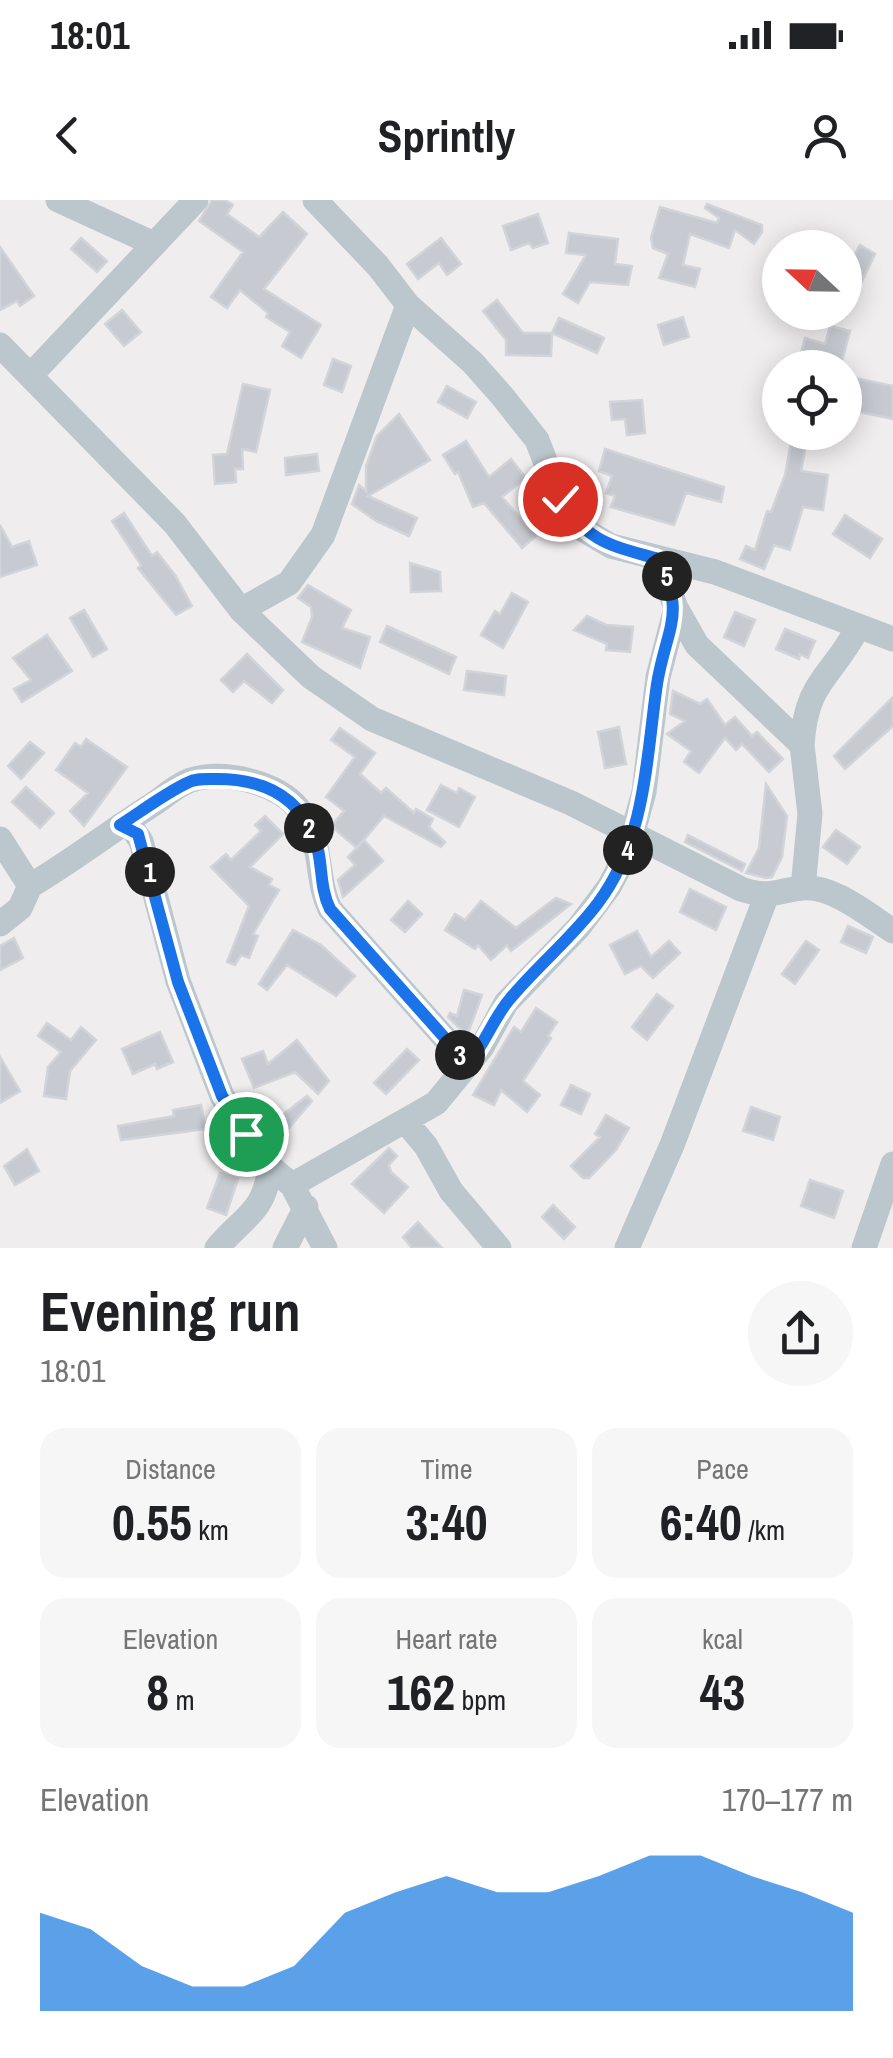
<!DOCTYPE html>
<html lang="en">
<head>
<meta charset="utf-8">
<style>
	body { margin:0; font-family:"Archivo Narrow",sans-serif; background:#f6f6f6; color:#202124; height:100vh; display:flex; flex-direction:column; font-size:38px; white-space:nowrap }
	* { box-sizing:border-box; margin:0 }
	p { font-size:32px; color:#757577 }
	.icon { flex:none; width:55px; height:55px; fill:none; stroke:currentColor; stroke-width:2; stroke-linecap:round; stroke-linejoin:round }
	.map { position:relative; height:1048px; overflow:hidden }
	.panel { display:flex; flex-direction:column; background:#fff; flex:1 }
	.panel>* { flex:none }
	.needle { width:65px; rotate:292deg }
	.controls { position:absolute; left:762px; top:30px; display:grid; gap:20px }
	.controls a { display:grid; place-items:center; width:100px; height:100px; border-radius:50%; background:#fff; box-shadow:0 5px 25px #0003; font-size:50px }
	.pin { position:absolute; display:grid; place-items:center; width:85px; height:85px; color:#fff; margin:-42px; border:5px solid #fff; border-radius:50%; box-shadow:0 2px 10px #0007 }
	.km { position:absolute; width:50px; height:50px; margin:-25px; border-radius:50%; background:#222; color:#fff; font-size:28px; line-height:50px; text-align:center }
	.round { display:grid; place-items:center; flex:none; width:105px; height:105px; border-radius:52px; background:#f6f6f6 }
	.head { display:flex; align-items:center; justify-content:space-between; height:170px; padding:0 40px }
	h1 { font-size:55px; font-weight:700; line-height:75px }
	.metrics { display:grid; grid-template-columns:repeat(3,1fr); gap:15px; height:170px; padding:10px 40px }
	.metrics div { display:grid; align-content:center; border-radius:25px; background:#f6f6f6; text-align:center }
	.metrics b { font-size:50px; font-weight:700 }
	.metrics small { font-size:28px; font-weight:400 }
	.metrics p { font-size:28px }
	.chart { height:280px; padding:20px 40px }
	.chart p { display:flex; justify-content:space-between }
	.chart svg { width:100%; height:180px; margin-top:10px; fill:#167ae2; opacity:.7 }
	.status { display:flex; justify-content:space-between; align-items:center; height:70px; padding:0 50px; background:#fff; direction:ltr }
	.status svg { height:28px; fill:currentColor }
	header { display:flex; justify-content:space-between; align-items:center; height:130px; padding:0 40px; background:#fff; font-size:45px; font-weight:700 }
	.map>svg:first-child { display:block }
	.building { fill:#c7cbd1; stroke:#d1d4d9; stroke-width:2.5 }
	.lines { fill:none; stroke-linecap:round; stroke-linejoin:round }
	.minor { stroke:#bbc6cd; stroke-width:25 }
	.route-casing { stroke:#fff; stroke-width:20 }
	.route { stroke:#1a73e8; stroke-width:12 }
</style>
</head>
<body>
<div class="status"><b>18:01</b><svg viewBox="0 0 49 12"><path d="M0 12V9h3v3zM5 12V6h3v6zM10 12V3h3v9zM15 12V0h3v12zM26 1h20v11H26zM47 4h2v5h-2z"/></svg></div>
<header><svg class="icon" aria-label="back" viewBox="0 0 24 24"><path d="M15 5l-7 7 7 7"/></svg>Sprintly<svg class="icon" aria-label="person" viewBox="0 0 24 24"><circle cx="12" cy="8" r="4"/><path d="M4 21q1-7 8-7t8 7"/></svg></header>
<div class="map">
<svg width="893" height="1048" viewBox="0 0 893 1048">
	<rect width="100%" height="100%" fill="#f0edee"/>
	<!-- building -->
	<path class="building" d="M 212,0 L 225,0 L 233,5 L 227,14 L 259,37 L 283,12 L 307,34 L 264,89 L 321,125 L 301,158 L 282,146 L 290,132 L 266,117 L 268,113 L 240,90 L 227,108 L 211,97 L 243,52 L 199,21 Z
		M 707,4 L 762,25 L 762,32 L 754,44 L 735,30 L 729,48 L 690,34 L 683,65 L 700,69 L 695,87 L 659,78 L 668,54 L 653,48 L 651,38 L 660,7 L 717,23 L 719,18 L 705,8 Z
		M 538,14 L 548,43 L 533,48 L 529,43 L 511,50 L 503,26 Z
		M 569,33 L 618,39 L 615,64 L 632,66 L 628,85 L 590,82 L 578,103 L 563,94 L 586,55 L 566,53 Z
		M 81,38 L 107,61 L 97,72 L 71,49 Z
		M 441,38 L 461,64 L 447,75 L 439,63 L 418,79 L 407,64 Z
		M 860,45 L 875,54 L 845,117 L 845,72 Z
		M 0,47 L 34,96 L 20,106 L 17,101 L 0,110 Z
		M 497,100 L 523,133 L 552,133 L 551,156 L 506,155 L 506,140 L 483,111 Z
		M 122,110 L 141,132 L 124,146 L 105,124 Z
		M 683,117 L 689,137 L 664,145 L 658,125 Z
		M 559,118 L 604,138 L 597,153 L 552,133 Z
		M 830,126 L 850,131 L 840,168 L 799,160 L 805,138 L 825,144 Z
		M 333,159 L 351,166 L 342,192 L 324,185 Z
		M 845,176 L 893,186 L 893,219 L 845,209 Z
		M 243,184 L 270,190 L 256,252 L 242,249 L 243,269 L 235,269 L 236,282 L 215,284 L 213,255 L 227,254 Z
		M 447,186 L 476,202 L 467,218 L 438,202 Z
		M 642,200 L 645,233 L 627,235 L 625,219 L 612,220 L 610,202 Z
		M 399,214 L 430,260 L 368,296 L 417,318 L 409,336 L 376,321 L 352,304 L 359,285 L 366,291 L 366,266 L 377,236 Z
		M 792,237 L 807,239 L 801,271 L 828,275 L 823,310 L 803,307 L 790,350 L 774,345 L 764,369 L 740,359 L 746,346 L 755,350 L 767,311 L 771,312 L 785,275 Z
		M 466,241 L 489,277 L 511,259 L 526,278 L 502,297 L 536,336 L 522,348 L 484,303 L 473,307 L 458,272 L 455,274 L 443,255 Z
		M 605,249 L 724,287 L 721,302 L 686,293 L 674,325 L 611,307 L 615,296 L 606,293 L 612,276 L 599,271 Z
		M 317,254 L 319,271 L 286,275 L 285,258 Z
		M 124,313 L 152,356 L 157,352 L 175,375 L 192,406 L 176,415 L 138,368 L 141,365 L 112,321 Z
		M 845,315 L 882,339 L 870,358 L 833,334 Z
		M 0,325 L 12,347 L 29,341 L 37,365 L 0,377 Z
		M 410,363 L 440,372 L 441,391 L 411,392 Z
		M 308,385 L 351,410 L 342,428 L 370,437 L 360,468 L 302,442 L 312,417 L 311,407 L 298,398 Z
		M 512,393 L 528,402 L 503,448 L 481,435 L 495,411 L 500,414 Z
		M 84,410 L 107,449 L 93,457 L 70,418 Z
		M 735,412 L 755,420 L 744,446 L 724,437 Z
		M 587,416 L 606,425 L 633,427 L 630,452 L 606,450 L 607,444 L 574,430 Z
		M 387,426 L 456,457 L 449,474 L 380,442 Z
		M 785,429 L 815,441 L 808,458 L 800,454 L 799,459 L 776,449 Z
		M 47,435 L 72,471 L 22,502 L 14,489 L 31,480 L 13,458 Z
		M 247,454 L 283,490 L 272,503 L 244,481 L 233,492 L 221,480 Z
		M 467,471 L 506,476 L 504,495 L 464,490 Z
		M 673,491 L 700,504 L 707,499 L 725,525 L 735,517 L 752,536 L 757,532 L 783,559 L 769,572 L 742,544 L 736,550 L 725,538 L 699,573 L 684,562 L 691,551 L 667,534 L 685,521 L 670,514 Z
		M 893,497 L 893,526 L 845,569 L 834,556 Z
		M 619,527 L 626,564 L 605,568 L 598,532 Z
		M 340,528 L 375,553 L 360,574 L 381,593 L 386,588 L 414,613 L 416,609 L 433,619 L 429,627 L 445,642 L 441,647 L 384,616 L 357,648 L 331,626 L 344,611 L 326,597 L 355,557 L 331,540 Z
		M 86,539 L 127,567 L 84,626 L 70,611 L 88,593 L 56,570 L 75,543 L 81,547 Z
		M 30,542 L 44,553 L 21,579 L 8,566 Z
		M 766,584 L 787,616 L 782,657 L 772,677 L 766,678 L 746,673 L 759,648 Z
		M 441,585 L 457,593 L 459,588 L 475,597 L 459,627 L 427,610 Z
		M 26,587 L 54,613 L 40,628 L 12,602 Z
		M 265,616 L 283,634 L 250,667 L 272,679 L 269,685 L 279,690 L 253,734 L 258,736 L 249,758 L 241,755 L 235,765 L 227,762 L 249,706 L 211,667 L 226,654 L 231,660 L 261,631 L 255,625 Z
		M 836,630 L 860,647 L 847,664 L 823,647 Z
		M 688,635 L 745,664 L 742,671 L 685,642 Z
		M 364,640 L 383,661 L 343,697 L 338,680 L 355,665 L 348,657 Z
		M 690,689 L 726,707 L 716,730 L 680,712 Z
		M 556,698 L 571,704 L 511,751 L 507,745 L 491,760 L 478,745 L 475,749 L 445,730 L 455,714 L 465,720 L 481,701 L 516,728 Z
		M 408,701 L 422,714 L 405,732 L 391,720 Z
		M 848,726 L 873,737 L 866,753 L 841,742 Z
		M 293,730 L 321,745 L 355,776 L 336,796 L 287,765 L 267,790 L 259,784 Z
		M 637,731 L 651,757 L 669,741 L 680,753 L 653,778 L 641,766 L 625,774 L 610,745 Z
		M 14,738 L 23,758 L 0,770 L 0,746 Z
		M 806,741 L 819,750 L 795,784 L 782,774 Z
		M 464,790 L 482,795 L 467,836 L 448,817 L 450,813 L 457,816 Z
		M 657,794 L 673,806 L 647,840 L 632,827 Z
		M 536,808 L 557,822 L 548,836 L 551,838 L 523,881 L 540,895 L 527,912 L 501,890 L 494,905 L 473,895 L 514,827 L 521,832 Z
		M 47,823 L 71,840 L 81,827 L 96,840 L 70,871 L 66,899 L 44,896 L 48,867 L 61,852 L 38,836 Z
		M 160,832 L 173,862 L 157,869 L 155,864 L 133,874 L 122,849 Z
		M 297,840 L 329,881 L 318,894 L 295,872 L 254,888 L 242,859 L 263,851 L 268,864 Z
		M 407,849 L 419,860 L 386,894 L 374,883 Z
		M 0,857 L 20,891 L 0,903 Z
		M 571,885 L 590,894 L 581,914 L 561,905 Z
		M 307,896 L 312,901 L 282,936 L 272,923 Z
		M 201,905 L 206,929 L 121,940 L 118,926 L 174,916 L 173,910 Z
		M 751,907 L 780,917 L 773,940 L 743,931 Z
		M 606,915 L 629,928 L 616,950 L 589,978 L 583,978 L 571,966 L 600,937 L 595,934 Z
		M 389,948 L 397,956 L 389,965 L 391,972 L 408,987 L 384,1013 L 352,984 Z
		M 27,949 L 39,971 L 15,985 L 4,966 Z
		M 220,973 L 238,979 L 226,1015 L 207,1008 Z
		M 810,980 L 843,991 L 834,1018 L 801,1006 Z
		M 553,1005 L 575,1027 L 564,1039 L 542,1017 Z
		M 418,1022 L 442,1048 L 412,1048 L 403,1037 Z"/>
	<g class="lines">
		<!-- minor -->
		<path class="minor" d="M 58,0 L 152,43
			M 315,0 L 378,66 L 408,105 L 473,163 L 503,197 L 537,240 L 560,299 L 579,327 L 611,346 L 715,372 L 893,439
			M 0,145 L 175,324 L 241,410 L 311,477 L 372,519 L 571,603 L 741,689 C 771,699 774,691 802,688 C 833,685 868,715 893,731
			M 30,176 L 196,0
			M 676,408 L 697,445 L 802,545 L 810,614 L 803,688
			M 241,410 L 289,383 L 323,335 L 408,105
			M 802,545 C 806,481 831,478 857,429
			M 121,625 L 132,628 L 141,641 L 178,781 L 222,896 L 270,967 L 292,985 L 325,1048
			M 0,639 L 30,686 L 20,708 L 0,724
			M 30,686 C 72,661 111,631 152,605 C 163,598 178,584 191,580 C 224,570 276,582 298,608 C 325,641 314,676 330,709 L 468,864
			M 405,921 L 426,946 L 451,991 L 499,1048
			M 292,985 L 436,903 L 482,847 L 506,803 L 579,727 L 609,687 L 627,653 L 644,592 L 658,477 L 676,408 L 658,359
			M 217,1048 C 243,1017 265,1012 270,967
			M 285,1048 L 306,1007
			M 627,1048 L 672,945 L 766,697
			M 864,1048 L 893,964"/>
	</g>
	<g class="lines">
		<defs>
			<path id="route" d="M 246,934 L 222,896 L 178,782 L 138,634 L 120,625 C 142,611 164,594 187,583 C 196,578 207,579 217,579 C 259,579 295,593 313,634 C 324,658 318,685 330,709 L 468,864 C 485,844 493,819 509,800 C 537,766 572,738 598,703 C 646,639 646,560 657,484 C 666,428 687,415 658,359 C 610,345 589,343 560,299"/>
		</defs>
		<!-- route casing -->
		<use href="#route" class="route-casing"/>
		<!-- route -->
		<use href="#route" class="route"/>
	</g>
</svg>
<div class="controls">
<a><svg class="needle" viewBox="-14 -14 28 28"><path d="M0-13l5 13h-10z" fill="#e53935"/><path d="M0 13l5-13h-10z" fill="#757577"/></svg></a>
<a><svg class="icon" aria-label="locate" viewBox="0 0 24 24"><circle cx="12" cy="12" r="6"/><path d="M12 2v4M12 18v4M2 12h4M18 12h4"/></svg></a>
</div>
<div class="pin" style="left:246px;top:934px;background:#1e9e55"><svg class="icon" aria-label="arrive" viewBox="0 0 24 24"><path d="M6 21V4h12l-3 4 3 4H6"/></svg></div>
<div class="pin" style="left:560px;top:299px;background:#d93025"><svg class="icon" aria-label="check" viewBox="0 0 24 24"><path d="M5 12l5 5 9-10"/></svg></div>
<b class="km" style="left:150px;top:672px">1</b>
<b class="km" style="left:309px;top:628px">2</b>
<b class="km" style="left:460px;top:855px">3</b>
<b class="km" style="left:628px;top:650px">4</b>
<b class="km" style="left:667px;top:376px">5</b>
</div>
<section class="panel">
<div class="head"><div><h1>Evening run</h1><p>18:01</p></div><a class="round"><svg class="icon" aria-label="share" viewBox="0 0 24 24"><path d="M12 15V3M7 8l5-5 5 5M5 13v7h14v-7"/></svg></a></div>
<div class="metrics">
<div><p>Distance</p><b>0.55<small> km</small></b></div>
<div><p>Time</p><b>3:40</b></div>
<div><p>Pace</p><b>6:40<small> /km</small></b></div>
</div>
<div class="metrics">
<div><p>Elevation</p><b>8<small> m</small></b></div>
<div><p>Heart rate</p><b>162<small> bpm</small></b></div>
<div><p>kcal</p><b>43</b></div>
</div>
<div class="chart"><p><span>Elevation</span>170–177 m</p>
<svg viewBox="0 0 160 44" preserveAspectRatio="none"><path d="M0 44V20L10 24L20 33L30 38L40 38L50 33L60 20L70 15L80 11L90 15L100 15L110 11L120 6L130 6L140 11L150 15L160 20V44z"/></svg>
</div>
</section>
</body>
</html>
